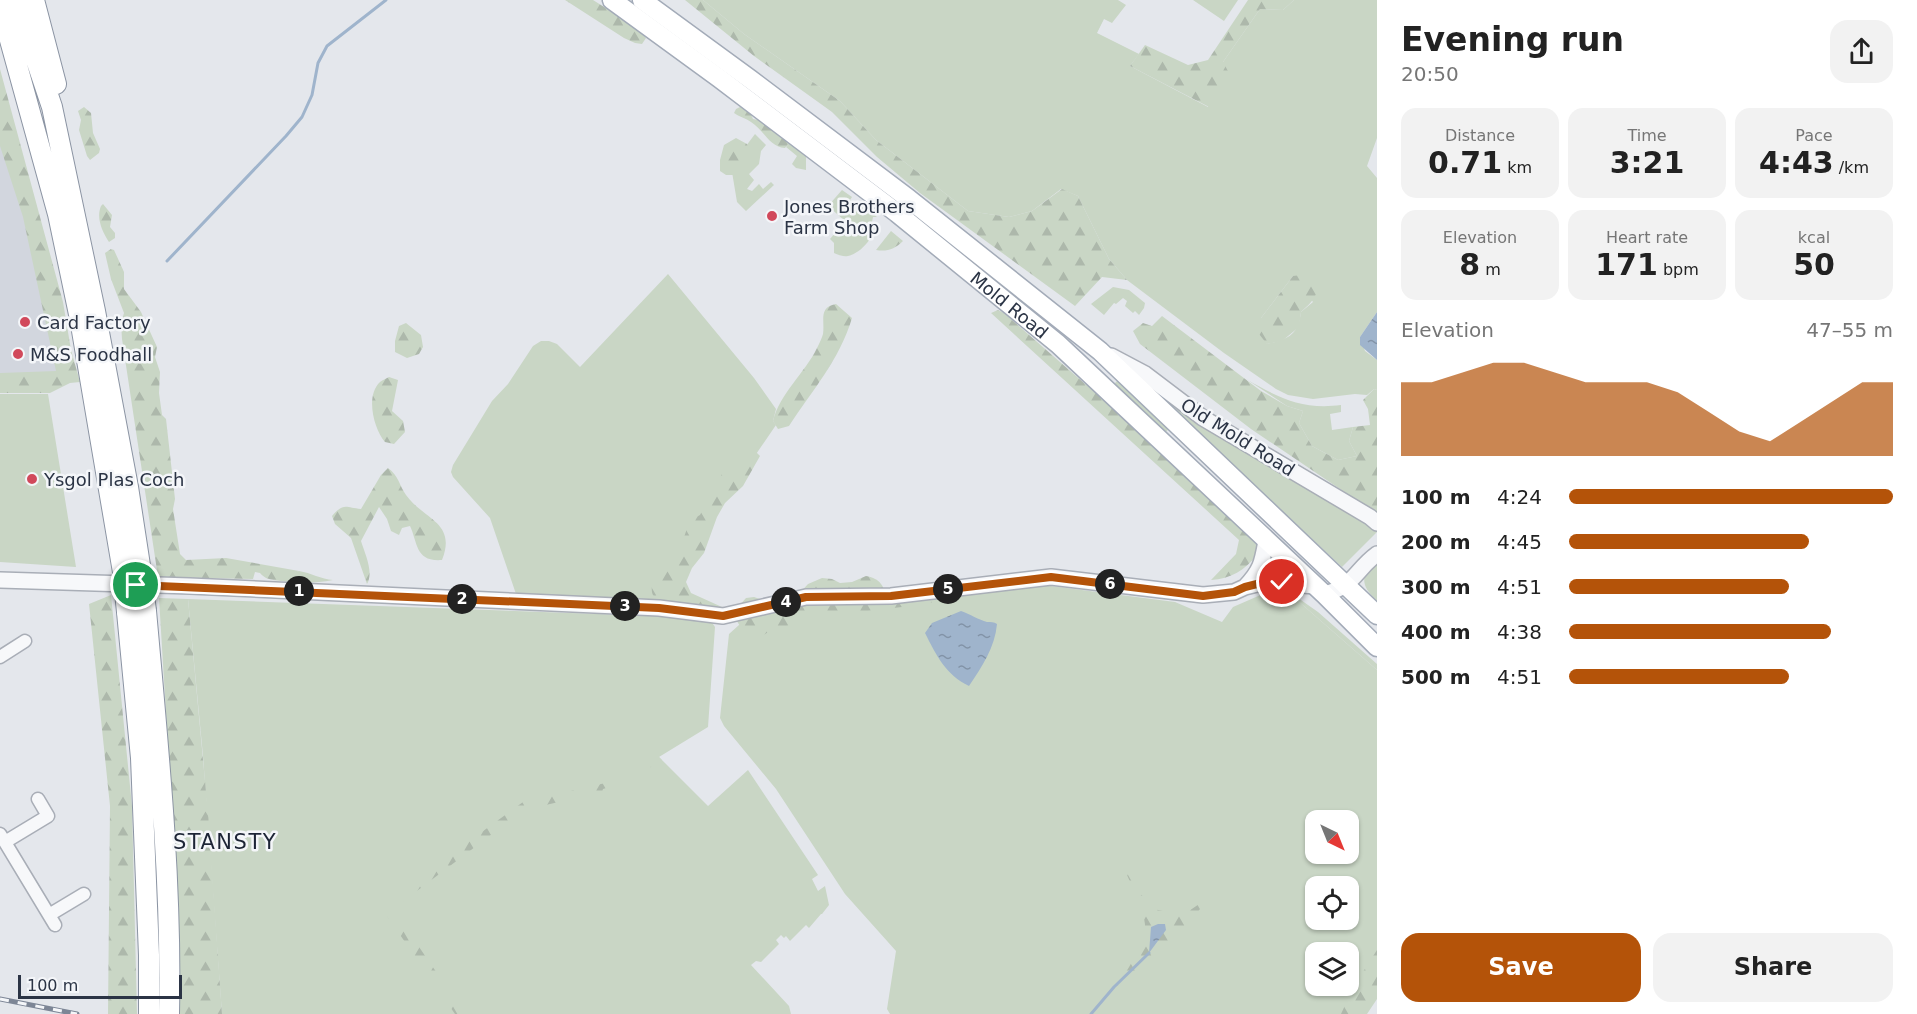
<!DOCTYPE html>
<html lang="en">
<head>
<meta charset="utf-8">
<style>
	body { margin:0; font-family:"DejaVu Sans",sans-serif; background:#f2f2f2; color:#222; height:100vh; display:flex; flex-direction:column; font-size:22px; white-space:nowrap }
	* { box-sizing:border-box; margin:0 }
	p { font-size:20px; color:#767676 }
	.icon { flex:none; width:33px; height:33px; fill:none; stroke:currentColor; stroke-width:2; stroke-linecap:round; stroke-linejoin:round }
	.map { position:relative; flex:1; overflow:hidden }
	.panel { display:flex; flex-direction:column; background:#fff; width:540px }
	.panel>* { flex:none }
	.needle { width:39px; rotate:137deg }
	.fabs { position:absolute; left:1305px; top:810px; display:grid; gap:12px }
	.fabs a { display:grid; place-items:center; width:54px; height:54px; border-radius:12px; background:#fff; box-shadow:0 2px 4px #0004; font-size:30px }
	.scale { position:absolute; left:18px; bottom:15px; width:164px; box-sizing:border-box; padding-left:6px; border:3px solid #2b3445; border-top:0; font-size:16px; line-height:21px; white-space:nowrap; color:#2b3445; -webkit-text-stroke:4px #f4f6f9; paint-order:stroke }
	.pin { position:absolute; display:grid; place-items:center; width:51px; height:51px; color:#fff; margin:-26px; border:3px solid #fff; border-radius:50%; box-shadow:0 2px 6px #0007 }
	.km { position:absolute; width:30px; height:30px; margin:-15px; border-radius:50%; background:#222; color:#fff; font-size:16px; line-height:30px; text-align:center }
	.round { display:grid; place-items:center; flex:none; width:63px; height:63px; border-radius:18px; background:#f2f2f2 }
	.headline { display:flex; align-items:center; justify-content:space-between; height:102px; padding:0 24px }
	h1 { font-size:33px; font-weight:800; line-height:45px }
	.figures { display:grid; grid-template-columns:repeat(3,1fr); gap:9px; height:102px; padding:6px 24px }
	.figures div { display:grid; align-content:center; border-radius:15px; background:#f2f2f2; text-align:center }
	.figures b { font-size:30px; font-weight:800 }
	.figures small { font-size:16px; font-weight:400 }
	.figures p { font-size:16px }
	.chart { height:168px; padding:12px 24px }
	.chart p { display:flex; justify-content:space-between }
	.chart svg { width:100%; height:108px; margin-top:6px; fill:#b45309; opacity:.7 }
	.cta { display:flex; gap:12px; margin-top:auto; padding:12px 24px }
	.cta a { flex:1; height:69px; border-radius:18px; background:#b45309; color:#fff; font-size:24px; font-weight:800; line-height:69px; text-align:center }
	.cta a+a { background:#f2f2f2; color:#222 }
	ul { padding:0 24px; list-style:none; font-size:20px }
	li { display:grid; grid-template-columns:96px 72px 1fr; align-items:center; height:45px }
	li i { height:15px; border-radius:8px; background:#b45309 }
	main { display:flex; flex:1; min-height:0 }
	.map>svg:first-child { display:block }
	.built { fill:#d2d6de }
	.green { fill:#c9d6c5; fill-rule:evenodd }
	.forest { fill:url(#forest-firs) }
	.water { fill:url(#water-ripples) }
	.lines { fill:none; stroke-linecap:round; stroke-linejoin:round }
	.stream { stroke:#9fb4cc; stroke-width:3 }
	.minor-casing { stroke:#a9aeb7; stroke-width:15 }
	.tertiary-casing { stroke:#a9aeb7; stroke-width:18 }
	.primary-casing { stroke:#a3abb8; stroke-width:21 }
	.trunk-casing { stroke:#8b94a3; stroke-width:22 }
	.minor { stroke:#f7f8fa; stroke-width:12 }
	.tertiary { stroke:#f7f8fa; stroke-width:15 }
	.primary { stroke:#fff; stroke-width:18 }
	.trunk { stroke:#fff; stroke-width:20 }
	.rail-casing { stroke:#7d8696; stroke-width:5 }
	.rail { stroke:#f4f6f9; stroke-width:3; stroke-dasharray:9; stroke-linecap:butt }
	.trunk-bridge-casing { stroke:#8b94a3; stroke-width:22; stroke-linecap:butt }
	.trunk-bridge { stroke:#fff; stroke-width:20 }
	.route-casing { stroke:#fff; stroke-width:12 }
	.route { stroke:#b45309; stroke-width:8 }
	.poi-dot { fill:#d1495b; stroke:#f4f6f9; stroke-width:2 }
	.labels { text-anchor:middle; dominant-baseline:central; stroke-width:5; stroke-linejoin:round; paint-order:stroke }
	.poi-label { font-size:18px; fill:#2b3445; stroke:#f4f6f9; text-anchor:start }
	.street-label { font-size:18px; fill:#2b3445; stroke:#f4f6f9 }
	.quarter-label { font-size:21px; letter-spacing:1.5px; fill:#1d2536; stroke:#f4f6f9 }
</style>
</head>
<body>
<main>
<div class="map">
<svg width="1377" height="1014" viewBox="0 0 1377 1014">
	<defs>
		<pattern id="forest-firs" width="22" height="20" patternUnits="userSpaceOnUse" patternTransform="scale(1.5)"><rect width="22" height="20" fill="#c9d6c5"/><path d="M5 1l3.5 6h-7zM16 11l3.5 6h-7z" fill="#adb8ab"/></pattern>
		<pattern id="water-ripples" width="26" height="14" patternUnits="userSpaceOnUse" patternTransform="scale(1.5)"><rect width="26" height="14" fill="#9fb4cc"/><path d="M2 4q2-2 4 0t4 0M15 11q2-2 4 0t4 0" fill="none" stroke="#8293a7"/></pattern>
	</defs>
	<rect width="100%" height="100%" fill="#e4e7ec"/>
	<!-- built -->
	<path class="built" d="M 0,109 L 70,383 L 0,384 Z"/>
	<!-- green -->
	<path class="green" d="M 703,0 L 1118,0 L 1126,5 L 1112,23 L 1104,19 L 1097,33 L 1139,54 L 1130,66 L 1208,107 L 1223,62 L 1260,9 L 1283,10 L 1294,0 L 1377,0 L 1377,138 L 1367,166 L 1377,178 L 1377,312 L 1360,337 L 1365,351 L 1377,360 L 1377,390 L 1374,389 L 1367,395 L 1355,394 L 1313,399 L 1288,395 L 1276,389 L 1224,353 L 1127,280 L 1109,259 L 1078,196 L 1061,189 L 1032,211 L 1009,217 L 968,211 L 876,140 L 840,101 L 744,34 ZM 1293,276 L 1313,302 L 1301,312 C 1298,335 1289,339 1267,344 L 1261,318 Z
		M 1193,0 L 1238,0 L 1224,21 Z
		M 755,134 L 766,145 L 761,151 L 759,164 L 749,174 L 754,180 L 747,189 L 752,191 L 759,184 L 763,189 L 771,182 L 774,185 L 746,211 L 737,202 L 731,166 Z
		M 788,135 L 806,152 L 806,170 L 796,168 L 792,164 L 797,156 L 786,147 L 789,143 Z
		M 842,190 L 852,197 L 850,200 L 855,204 L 858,202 L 877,217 L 873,217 L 872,222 L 876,222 C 876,235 862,253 848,256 C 843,257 839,255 834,253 L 834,243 L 830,239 L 845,221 L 828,206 Z
		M 918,212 L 1050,316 L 1044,323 L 924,225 Z
		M 668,274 L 754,378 L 776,409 L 773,421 L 776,425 L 654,603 L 516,594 L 490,518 L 453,477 L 451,472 L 453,465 L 492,401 L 508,384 L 533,346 L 541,341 L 549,341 L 557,344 L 580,367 Z
		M 1113,287 L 1129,290 L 1145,303 L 1144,308 L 1139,315 L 1135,311 L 1133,313 L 1125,306 L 1127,301 L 1123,298 L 1116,304 L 1114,303 L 1104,315 L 1091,304 Z
		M 1119,379 L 1171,426 L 1166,432 L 1113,385 Z
		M 1246,379 C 1279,398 1302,410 1341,405 L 1341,412 L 1330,414 L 1332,430 L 1353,427 L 1349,441 L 1357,456 L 1338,460 L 1312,446 L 1299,423 L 1303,411 L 1287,406 Z
		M 0,394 L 48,394 L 76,567 L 0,562 Z
		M 1163,394 L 1377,527 L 1377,532 L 1342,567 L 1160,398 Z
		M 1377,556 L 1377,601 C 1358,583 1362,575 1377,556 Z
		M 299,571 C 311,573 321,579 333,580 C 313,584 293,583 273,580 Z
		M 1043,585 L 1175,602 L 1222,622 L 1233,607 L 1281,586 L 1377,670 L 1377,972 L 1348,1014 L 890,1014 L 887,1009 L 896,951 L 845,894 L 776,789 L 724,726 L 720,718 L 729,634 L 739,625 L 770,614 L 891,605 ZM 1316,820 L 1348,820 L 1348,854 L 1316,854 ZM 1316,886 L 1348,886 L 1348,920 L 1316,920 ZM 1316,952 L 1348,952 L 1348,986 L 1316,986 Z
		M 188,599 L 709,618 L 715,627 L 708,727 L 659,757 L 708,806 L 748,770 L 818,875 L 812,879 L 818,891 L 825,886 L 829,905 L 822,914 L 821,914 L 809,928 L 806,925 L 790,941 L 786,936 L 784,938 L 781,935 L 776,940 L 779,944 L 761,962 L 756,961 L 751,965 L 789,1006 L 791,1014 L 222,1014 L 203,756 Z"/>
	<!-- forest -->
	<path class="forest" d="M 565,0 L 593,0 L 639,29 L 646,38 L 642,44 L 635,43 L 624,38 Z
		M 685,0 L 703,0 L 744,34 L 840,101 L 876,140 L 968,211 L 1009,217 L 1032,211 L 1062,189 L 1078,196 L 1109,259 L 1127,280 L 1102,277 L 1075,306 L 920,193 L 877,157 L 832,112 L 754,56 Z
		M 1248,0 L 1294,0 L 1283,10 L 1260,9 L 1223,62 L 1229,73 L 1224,84 L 1209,107 L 1130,66 L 1145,45 L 1188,65 L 1208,60 Z
		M 0,69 L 63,302 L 71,350 L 80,382 L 70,383 L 50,393 L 0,393 L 0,373 L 56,371 L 23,217 L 0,146 Z
		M 742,106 L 748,108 L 753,119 L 768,122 L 788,135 L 789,143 L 785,148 C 769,147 764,130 751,122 C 746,118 739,117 734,113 L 736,109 Z
		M 84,107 L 91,113 L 93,133 L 100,149 L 99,153 L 90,160 L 87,156 L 79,130 L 81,120 L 78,111 Z
		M 736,138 L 747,144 C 750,152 745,170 736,175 C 734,175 728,175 726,175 L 720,171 L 720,160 L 724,145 Z
		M 103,204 L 112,215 L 110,227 L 115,233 L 115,238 L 109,242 C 102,231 96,218 101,206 Z
		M 891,231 L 903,241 C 895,249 887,252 876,250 Z
		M 111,249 L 114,250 L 124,272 L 124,289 L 141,312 L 157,347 L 155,357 L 160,372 L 159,393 L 162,415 L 166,419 L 175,499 L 173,509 L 180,554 L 186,560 L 226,558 L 299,571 C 286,577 271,586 260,573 L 255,572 L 253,579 L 158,577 L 122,339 L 121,323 L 124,313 L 111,279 L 105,253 Z
		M 1309,274 L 1319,279 C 1319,295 1312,302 1301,312 L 1299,327 L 1282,341 L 1267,344 L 1259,334 L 1261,318 L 1293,276 Z
		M 836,304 L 852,318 C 839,361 813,389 789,426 L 778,429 L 773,421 C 780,393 805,373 817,348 C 819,344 822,338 823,334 C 825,321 818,307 836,304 Z
		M 998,310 L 1004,313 L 1148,439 L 1250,533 L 1257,546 L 1257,555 C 1245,570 1231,579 1211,580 L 1236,554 L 1239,540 L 991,313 Z
		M 1162,316 L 1261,391 L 1287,406 L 1303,411 L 1299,423 L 1312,446 L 1338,460 L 1357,456 L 1349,441 L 1353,427 L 1370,425 L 1368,409 L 1363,400 L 1374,389 L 1377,390 L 1377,514 L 1251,429 L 1140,344 L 1133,331 L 1143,323 L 1152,326 Z
		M 406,323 L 421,335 L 423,347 L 419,354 L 407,358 L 395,352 L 395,341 L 399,326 Z
		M 389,377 L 398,380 L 392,411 L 403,421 L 405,432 L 394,444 L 385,442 C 374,429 365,396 380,382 C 382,380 386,379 389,377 Z
		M 751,452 L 756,452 L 760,456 L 743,486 L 725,503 L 717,517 L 704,553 L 692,568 L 686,582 L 691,593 L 722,607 C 707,606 661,608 653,595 C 651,591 652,586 652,581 L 670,565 L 683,540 L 690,520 L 700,515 L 722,474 Z
		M 388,468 C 399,476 399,485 406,495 C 424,520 457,522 442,560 C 415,562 418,543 410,526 L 402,528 L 399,535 L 391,531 L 387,519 L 379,507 L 361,541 C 365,554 374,572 367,584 L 351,538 L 335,524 L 332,516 C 344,502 346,508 361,509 L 381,475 Z
		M 866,576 C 881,579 883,585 887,599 L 943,595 L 938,601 L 919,605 L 859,612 L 843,618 L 827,617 L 813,613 L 803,616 L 792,625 L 774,628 L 761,637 L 743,631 L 735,618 L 738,607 L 746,598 L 754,597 L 763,600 L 798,595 L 808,584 L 822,578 L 832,579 L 840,583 L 852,582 Z
		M 1281,586 L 1318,612 L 1377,664 L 1377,670 Z
		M 111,595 L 132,806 L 137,1014 L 108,1014 L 110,806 L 89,604 Z
		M 159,598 L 188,599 L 208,813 L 222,1014 L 180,1014 L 172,812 Z
		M 659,757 L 662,760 L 628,781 L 603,789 L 602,792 L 524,810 L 393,909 L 465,1014 L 455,1014 L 380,906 L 523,802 L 627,778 Z
		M 1123,866 L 1137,891 L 1158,910 L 1183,915 L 1208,898 L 1189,924 L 1116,988 C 1127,970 1141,951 1145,929 C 1147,915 1129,880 1123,866 Z
		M 1377,950 L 1377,999 L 1367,1014 L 1341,1014 L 1354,986 Z"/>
	<!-- water -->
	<path class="water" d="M 1377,312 L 1377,360 L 1360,345 L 1360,337 Z
		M 961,611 C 970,614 979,620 987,622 C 991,622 994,622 997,624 C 995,647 982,667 969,686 C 946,675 936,655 925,633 L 932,623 Z
		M 1158,924 L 1165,924 L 1166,930 L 1149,953 L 1151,927 Z"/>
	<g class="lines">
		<!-- stream -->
		<path class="stream" d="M 167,261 L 286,136 L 302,117 L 312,95 L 318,63 L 327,46 L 386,0
			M 1091,1014 L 1114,987 L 1149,953"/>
		<defs>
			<path id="minor" d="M 0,657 L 25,641
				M 0,834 L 55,925
				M 5,842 L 48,816 L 38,799
				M 49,915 L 84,894"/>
			<path id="tertiary" d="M 1111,356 L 1145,374 L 1203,418 L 1370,517 L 1377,523
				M 0,580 L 190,586 L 659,608 L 723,616 L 806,597 L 891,596 L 1051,577 L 1203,595 L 1234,592 L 1245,587 L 1265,582 L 1315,586
				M 1245,587 C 1261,570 1262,563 1266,541
				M 1324,594 C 1354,587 1355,570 1377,554"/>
			<g id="primary">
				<path id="s1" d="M 612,0 L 719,78 L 897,213 L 1058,344 L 1324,594 L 1377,647"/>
				<path d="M 642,0 L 750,79 L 909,199 L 1100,351 L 1377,615"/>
			</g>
			<path id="trunk" d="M 16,0 L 52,107 L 95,311 L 128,487 L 141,572
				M 34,0 L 56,84
				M 0,4 L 58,214 L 80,319 L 123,572
				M 146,611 C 158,745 172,880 169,1014
				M 127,612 L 141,758 L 149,955 L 149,1014"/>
		</defs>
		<!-- minor casing -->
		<use href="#minor" class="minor-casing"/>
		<!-- tertiary casing -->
		<use href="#tertiary" class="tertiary-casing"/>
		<!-- primary casing -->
		<use href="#primary" class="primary-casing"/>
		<!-- trunk casing -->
		<use href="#trunk" class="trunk-casing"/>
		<!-- minor -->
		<use href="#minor" class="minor"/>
		<!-- tertiary -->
		<use href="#tertiary" class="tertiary"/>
		<!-- primary -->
		<use href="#primary" class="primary"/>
		<!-- trunk -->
		<use href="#trunk" class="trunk"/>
		<defs>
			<path id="rail" d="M 0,999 L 77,1014"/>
		</defs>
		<!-- rail casing -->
		<use href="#rail" class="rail-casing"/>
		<!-- rail -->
		<use href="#rail" class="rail"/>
		<defs>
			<path id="trunk-bridge" d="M 123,572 L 127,612
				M 141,572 L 146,611"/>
		</defs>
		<!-- trunk-bridge casing -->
		<use href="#trunk-bridge" class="trunk-bridge-casing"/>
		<!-- trunk-bridge -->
		<use href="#trunk-bridge" class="trunk-bridge"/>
	</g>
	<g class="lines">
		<defs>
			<path id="route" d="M 136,585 L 659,608 L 723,616 L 806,597 L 891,596 L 1051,577 L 1203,596 L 1234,592 L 1245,587 L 1265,582 L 1282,582"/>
		</defs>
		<!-- route casing -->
		<use href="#route" class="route-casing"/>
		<!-- route -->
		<use href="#route" class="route"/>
	</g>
	<!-- markers -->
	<g class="poi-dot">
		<circle cx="772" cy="216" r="6"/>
		<circle cx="25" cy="322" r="6"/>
		<circle cx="18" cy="354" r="6"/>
		<circle cx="32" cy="479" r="6"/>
	</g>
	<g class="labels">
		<!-- poi labels -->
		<g class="poi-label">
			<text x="784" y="206">Jones Brothers<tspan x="784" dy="21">Farm Shop</tspan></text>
			<text x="37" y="322">Card Factory</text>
			<text x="30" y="354">M&amp;S Foodhall</text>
			<text x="44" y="479">Ysgol Plas Coch</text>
		</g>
		<!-- street labels -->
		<g class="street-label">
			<text stroke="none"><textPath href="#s1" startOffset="501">Mold Road</textPath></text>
			<text transform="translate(1238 437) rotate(32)">Old Mold Road</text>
		</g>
		<!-- quarter labels -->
		<g class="quarter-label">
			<text x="225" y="842">STANSTY</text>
		</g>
	</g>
</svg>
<div class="fabs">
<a><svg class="needle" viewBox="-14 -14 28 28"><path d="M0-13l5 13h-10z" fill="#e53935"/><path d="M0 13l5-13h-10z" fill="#767676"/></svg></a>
<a><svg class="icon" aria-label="locate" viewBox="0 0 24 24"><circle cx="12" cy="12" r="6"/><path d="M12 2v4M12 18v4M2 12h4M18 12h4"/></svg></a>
<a><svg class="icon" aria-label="layers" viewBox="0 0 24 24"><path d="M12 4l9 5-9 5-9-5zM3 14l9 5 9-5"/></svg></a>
</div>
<div class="scale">100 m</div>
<div class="pin" style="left:136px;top:585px;background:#1e9e55"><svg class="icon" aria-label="arrive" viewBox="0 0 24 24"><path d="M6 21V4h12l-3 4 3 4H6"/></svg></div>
<div class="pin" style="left:1282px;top:582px;background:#d93025"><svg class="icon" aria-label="check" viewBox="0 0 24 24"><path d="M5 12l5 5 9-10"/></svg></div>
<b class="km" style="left:299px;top:591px">1</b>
<b class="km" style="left:462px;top:599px">2</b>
<b class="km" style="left:625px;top:606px">3</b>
<b class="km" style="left:786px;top:602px">4</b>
<b class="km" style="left:948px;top:589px">5</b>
<b class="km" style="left:1110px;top:584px">6</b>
</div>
<section class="panel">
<div class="headline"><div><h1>Evening run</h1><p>20:50</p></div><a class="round"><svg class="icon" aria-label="share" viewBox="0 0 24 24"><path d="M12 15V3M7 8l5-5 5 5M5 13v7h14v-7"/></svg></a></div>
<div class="figures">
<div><p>Distance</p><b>0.71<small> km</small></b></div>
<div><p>Time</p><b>3:21</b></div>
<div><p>Pace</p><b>4:43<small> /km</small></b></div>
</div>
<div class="figures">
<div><p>Elevation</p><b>8<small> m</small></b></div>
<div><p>Heart rate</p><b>171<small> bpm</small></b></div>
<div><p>kcal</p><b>50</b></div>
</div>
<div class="chart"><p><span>Elevation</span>47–55 m</p>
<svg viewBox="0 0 160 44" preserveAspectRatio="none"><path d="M0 44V14L10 14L20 10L30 6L40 6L50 10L60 14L70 14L80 14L90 18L100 26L110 34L120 38L130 30L140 22L150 14L160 14V44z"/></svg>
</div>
<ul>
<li><b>100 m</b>4:24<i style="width:100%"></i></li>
<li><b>200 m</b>4:45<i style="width:74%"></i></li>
<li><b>300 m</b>4:51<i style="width:68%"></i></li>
<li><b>400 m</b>4:38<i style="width:81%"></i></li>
<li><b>500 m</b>4:51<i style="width:68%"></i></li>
</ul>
<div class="cta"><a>Save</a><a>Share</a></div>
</section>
</main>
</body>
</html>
